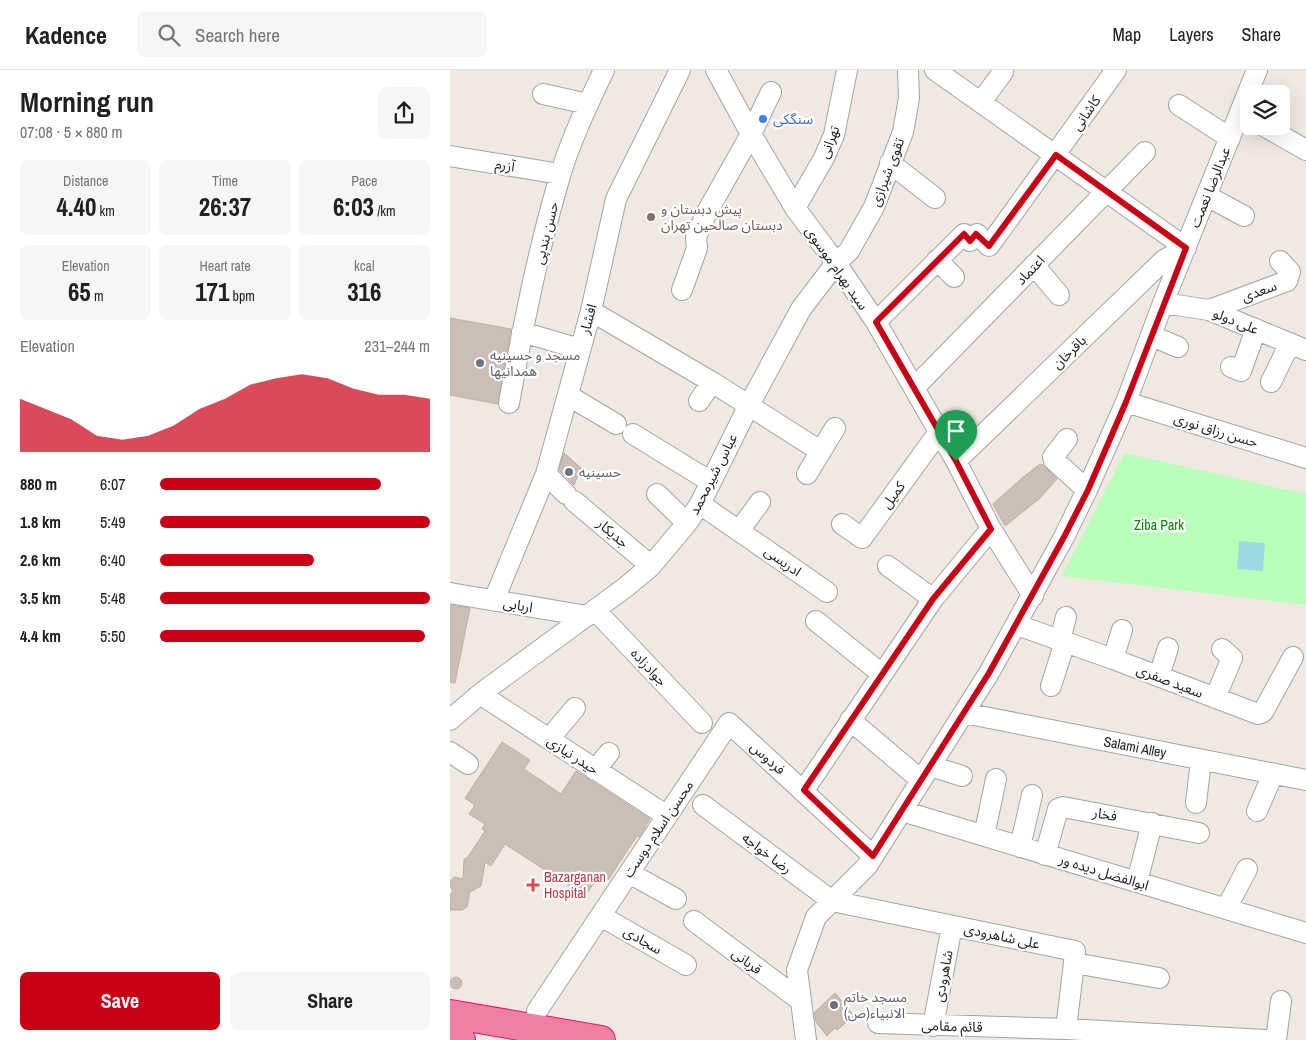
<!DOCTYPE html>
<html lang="en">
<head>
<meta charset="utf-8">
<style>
	body { margin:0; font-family:"Archivo Narrow","Noto Sans Arabic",sans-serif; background:#f6f6f6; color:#202124; height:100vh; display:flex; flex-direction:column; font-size:19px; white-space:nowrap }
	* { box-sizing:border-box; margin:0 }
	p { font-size:16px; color:#757577 }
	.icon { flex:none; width:28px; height:28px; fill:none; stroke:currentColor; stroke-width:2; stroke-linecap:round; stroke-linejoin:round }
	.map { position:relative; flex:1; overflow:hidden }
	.panel { display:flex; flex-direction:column; background:#fff; width:450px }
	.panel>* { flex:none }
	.buttons { position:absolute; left:790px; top:15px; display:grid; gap:10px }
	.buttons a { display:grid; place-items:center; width:50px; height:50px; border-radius:8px; background:#fff; box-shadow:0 5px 20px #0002; font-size:25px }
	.pin { position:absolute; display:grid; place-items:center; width:42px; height:42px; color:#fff; margin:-51px -21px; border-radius:50% 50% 50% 0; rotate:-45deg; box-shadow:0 0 5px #0007 }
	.pin .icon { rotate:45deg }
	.round { display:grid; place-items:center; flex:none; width:52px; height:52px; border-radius:8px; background:#f6f6f6 }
	.headline { display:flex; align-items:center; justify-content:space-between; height:85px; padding:0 20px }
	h1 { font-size:28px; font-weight:700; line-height:38px }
	.stats { display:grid; grid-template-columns:repeat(3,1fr); gap:8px; height:85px; padding:5px 20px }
	.stats div { display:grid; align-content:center; border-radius:8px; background:#f6f6f6; text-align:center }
	.stats b { font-size:25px; font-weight:700 }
	.stats small { font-size:14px; font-weight:400 }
	.stats p { font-size:14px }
	.chart { height:140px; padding:10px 20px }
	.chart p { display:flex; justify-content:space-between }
	.chart svg { width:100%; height:90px; margin-top:5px; fill:#c90015; opacity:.7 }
	.button { display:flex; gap:10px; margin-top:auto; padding:10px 20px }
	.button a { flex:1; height:58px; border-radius:8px; background:#c90015; color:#fff; font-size:20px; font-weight:700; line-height:58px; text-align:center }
	.button a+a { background:#f6f6f6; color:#202124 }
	ul { padding:0 20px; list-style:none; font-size:16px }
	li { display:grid; grid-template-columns:80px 60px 1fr; align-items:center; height:38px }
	li i { height:12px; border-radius:6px; background:#c90015 }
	header { display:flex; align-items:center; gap:30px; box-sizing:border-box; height:70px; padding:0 25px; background:#fff; border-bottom:1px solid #e0e0e0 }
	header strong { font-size:24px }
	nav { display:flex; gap:28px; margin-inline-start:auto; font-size:18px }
	.search { width:350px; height:45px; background:#f6f6f6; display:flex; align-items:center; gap:12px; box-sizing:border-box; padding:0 18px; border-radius:8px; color:#757577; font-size:19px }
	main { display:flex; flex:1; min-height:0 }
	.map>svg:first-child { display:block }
	.park { fill:#baffb9 }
	.water { fill:#9dd9e1 }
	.building { fill:#cbbeb7; stroke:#c2ada2 }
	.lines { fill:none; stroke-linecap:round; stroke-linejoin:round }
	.minor-casing { stroke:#a4a4a4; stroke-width:22 }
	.highway-casing { stroke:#e91372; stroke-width:30 }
	.minor { stroke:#fff; stroke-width:20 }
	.highway { stroke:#ef80a1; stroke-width:28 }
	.route-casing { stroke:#fff; stroke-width:10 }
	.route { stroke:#c90015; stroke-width:6 }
	.shop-dot { fill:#3f7fe0; stroke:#fff; stroke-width:2 }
	.education-dot { fill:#8d6e63; stroke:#fff; stroke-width:2 }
	.worship-dot { fill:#6b7280; stroke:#fff; stroke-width:2 }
	.health-dot { fill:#e0444e; stroke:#fff; stroke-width:2 }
	.labels { text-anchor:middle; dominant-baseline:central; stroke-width:4.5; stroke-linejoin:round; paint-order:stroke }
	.street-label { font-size:14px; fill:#1d1d1d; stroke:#fff }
	.shop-label { font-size:14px; fill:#366cbe; stroke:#fff; text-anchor:start }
	.education-label { font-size:14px; fill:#785e54; stroke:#fff; text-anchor:start }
	.worship-label { font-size:14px; fill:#5b616d; stroke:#fff; text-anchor:start }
	.park-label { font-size:14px; fill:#048401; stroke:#fff }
	.health-label { font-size:14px; fill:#be3a42; stroke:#fff; text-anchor:start }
</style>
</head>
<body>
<header>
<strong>Kadence</strong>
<div class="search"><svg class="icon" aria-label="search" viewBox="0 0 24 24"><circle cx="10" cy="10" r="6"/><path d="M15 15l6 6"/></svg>Search here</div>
<nav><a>Map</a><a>Layers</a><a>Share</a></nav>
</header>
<main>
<section class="panel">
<div class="headline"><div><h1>Morning run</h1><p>07:08 · 5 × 880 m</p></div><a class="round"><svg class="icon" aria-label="share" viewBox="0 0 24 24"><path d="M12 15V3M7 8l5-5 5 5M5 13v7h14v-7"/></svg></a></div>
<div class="stats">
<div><p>Distance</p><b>4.40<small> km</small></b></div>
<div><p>Time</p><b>26:37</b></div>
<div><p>Pace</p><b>6:03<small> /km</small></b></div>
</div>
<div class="stats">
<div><p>Elevation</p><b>65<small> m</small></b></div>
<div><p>Heart rate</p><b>171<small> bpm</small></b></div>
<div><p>kcal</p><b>316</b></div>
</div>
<div class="chart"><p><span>Elevation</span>231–244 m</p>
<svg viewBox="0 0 160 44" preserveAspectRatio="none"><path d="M0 44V18L10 23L20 28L30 36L40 38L50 36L60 31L70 23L80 18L90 11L100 8L110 6L120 8L130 13L140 16L150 16L160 18V44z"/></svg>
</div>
<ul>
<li><b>880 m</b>6:07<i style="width:82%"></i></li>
<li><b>1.8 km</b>5:49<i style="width:100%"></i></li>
<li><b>2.6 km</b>6:40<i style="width:57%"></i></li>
<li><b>3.5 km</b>5:48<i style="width:100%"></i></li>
<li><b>4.4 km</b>5:50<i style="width:98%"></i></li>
</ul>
<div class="button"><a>Save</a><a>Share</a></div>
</section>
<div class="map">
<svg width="856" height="970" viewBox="0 0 856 970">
	<rect width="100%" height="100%" fill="#efe9e1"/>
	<!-- park -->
	<path class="park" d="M 674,383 L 856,424 L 856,535 L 612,506 Z"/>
	<!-- water -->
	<path class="water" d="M 789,471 L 815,473 L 813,501 L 787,499 Z"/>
	<!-- building -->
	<path class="building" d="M 0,248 L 61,259 L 48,334 L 0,325 Z
		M 114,383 L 131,398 L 124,415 L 109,400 Z
		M 590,394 L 593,395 L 607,409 L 589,429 L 555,456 L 543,434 L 572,408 Z
		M 0,535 L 20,538 L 5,613 L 0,612 Z
		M 52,672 L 80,690 L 74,699 L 111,724 L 126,701 L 200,749 L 189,767 L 187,766 L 158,810 L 152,806 L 147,814 L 144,813 L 135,826 L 55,774 L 41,796 L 35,792 L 31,816 L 20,822 L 17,837 L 12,840 L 0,840 L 0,825 L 3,821 L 0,816 L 1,810 L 5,807 L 13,809 L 14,789 L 18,787 L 35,761 L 32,759 L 35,754 L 19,744 L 25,735 L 15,728 Z
		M0 913a6 6 0 1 1 12 0a6 6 0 1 1-12 0Z
		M 385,923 L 404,946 L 387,960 L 385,958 L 377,966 L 366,952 L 364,943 Z"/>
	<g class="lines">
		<defs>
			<path id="minor" d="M 266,0 L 301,64 L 345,138 L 386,193 L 426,252 L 506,391 L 541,459 L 583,526
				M 485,0 L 736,178 L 714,190 L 506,391
				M 93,24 L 138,34
				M 531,32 L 553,2
				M 729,35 L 780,68
				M 814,56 L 856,80
				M 0,86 L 110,104
				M 440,93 L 485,128
				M 757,126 L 794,146
				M 345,138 L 374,88 L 384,65 L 397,0
				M 487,190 L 504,207
				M 584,195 L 609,225
				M 232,220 L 247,178 L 246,167 L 257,142 L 301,64 L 321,22
				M 713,233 L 759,240 L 856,280
				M 759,240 L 837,211 L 840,202 L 830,191
				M 141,241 L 262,312 L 370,381
				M 426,252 L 514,164 L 520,171 L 527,164 L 539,176 L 666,0
				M 72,262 L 130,279
				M 702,266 L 728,277
				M 781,297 L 791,301 L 806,259
				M 821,312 L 840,273
				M 464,318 L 695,82
				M 119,326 L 166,354
				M 249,331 L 262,312
				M 676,332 L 856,388
				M 59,333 C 73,257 88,180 110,106 C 120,71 139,32 154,0
				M 183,364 L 261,412
				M 617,369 L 603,387 L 604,390 L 637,420
				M 96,404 L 116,424
				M 357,404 L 385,358
				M 207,424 L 237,453
				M 124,431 L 201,496
				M 250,434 L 377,522
				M 392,454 L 412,468 L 489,362
				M 289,461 L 310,432
				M 438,496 L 483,529
				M 0,523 L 137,546
				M 44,530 L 96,404 L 141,241 L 166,129 L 230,0
				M 145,540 L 252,653
				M 366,551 L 432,604
				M 567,555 L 663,589 L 808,644 L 813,642 L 843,587
				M 610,570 L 616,547
				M 663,589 L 672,560
				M 709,606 L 718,578
				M 601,616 L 615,572
				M 30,624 L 217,746
				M 765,628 L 782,588 L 772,579
				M 514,643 L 856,710
				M 0,650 L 30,624 L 176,517 L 201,496 L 237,453 L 250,434 L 299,335 L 351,239 L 386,193 L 399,181 L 424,137 L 453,62 L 459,28 L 458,0
				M 400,650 L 471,710
				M 99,669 L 125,638
				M 0,682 L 18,694
				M 481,696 L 512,706
				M 145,700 L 159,683
				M 354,720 L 483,529 L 541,459
				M 746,733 L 751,690
				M 253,735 L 382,831 L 625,881 L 624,893 L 709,908
				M 452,741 L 856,863
				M 807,741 L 823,704
				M 534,766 L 546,709
				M 570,777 L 582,725
				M 595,785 L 608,739 L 613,737 L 749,763
				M 179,803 L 226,829
				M 687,812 L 702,753
				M 776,839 L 797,799
				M 151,846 L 236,895
				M 244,851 L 351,931
				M 87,941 L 279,653 L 423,786
				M 428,953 L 616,959 L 815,970
				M 483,956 L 502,856
				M 616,959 L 624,893
				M 356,970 L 347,900 L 366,847 L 417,796 L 539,603 L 614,467 L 637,420 L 676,332 L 713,233 L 807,0
				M 826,970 L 831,931"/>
			<path id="highway" d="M 0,944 L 151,970
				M 0,968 L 11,970"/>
		</defs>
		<!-- minor casing -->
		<use href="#minor" class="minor-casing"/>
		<!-- highway casing -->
		<use href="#highway" class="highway-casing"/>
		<!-- minor -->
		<use href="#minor" class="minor"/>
		<!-- highway -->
		<use href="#highway" class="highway"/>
	</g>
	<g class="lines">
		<defs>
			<path id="route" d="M 606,85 L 736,178 L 676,332 L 638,420 L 614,467 L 539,603 L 423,786 L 354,720 L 483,529 L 541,459 L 506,391 L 426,252 L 514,164 L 520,171 L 526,164 L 539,176 Z"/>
		</defs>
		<!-- route casing -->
		<use href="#route" class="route-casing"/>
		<!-- route -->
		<use href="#route" class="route"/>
	</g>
	<!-- markers -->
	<circle class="shop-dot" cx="313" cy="49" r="5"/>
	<circle class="education-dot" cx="201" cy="147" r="5"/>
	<g class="worship-dot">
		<circle cx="30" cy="293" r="5"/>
		<circle cx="119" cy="402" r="5"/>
		<circle cx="384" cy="935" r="5"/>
	</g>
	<path class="health-dot" d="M80.5 807.5h5v5h5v5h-5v5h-5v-5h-5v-5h5z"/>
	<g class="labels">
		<!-- street labels -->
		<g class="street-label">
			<text transform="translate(636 43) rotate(-55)">کاشانی</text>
			<text transform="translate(379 72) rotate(-69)">تهرانی</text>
			<text transform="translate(55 95) rotate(9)">آزرم</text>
			<text transform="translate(437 102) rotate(-69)">تقوی شیرازی</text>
			<text transform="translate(760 117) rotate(-68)">عبدالرضا نعمت</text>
			<text transform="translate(96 163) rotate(-76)">حسن بندپی</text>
			<text transform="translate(387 198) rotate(55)">سید بهرام موسوی</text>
			<text transform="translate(580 200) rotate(-46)">اعتماد</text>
			<text transform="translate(809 221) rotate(-20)">سعدی</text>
			<text transform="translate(138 249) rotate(-75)">افشار</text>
			<text transform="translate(786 251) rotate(22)">علی دولو</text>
			<text transform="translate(619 282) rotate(-44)">باقرخان</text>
			<text transform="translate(766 360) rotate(17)">حسن رزاق نوری</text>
			<text transform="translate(263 404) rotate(-63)">عباس شیرمحمد</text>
			<text transform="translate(443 425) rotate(-54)">کمیل</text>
			<text transform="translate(163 463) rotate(41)">جدیکار</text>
			<text transform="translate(333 491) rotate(35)">ادریسی</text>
			<text transform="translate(68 535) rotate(10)">اربابی</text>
			<text transform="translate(199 597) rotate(47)">جوادزاده</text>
			<text transform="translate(720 611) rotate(21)">سعید صفری</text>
			<text transform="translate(685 677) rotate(11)">Salami Alley</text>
			<text transform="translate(123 685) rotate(33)">حیدر نیازی</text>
			<text transform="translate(318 688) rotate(42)">فردوس</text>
			<text transform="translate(655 744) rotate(10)">فخار</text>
			<text transform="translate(208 759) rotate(-56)">محسن اسلام دوست</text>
			<text transform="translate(317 783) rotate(37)">رضا خواجه</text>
			<text transform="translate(654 802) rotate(17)">ابوالفضل دیده ور</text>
			<text transform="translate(552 866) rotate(12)">علی شاهرودی</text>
			<text transform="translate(193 870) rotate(30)">سجادی</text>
			<text transform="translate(297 891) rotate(37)">قربانی</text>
			<text transform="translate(493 906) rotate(-79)">شاهرودی</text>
			<text transform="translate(502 956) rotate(2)">قائم مقامی</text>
		</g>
		<!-- shop labels -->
		<g class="shop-label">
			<text x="323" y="49">سنگکی</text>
		</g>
		<!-- education labels -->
		<g class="education-label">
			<text x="211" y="139">پیش دبستان و<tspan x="211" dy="16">دبستان صالحین تهران</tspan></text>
		</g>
		<!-- worship labels -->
		<g class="worship-label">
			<text x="40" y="285">مسجد و حسینیه<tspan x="40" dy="16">همدانیها</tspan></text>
			<text x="129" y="402">حسینیه</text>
			<text x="394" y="927">مسجد خاتم<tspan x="394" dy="16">الانبیاء(ص)</tspan></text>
		</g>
		<!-- park labels -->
		<g class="park-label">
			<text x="709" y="455">Ziba Park</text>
		</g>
		<!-- health labels -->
		<g class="health-label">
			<text x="94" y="807">Bazarganan<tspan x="94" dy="16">Hospital</tspan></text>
		</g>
	</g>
</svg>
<div class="buttons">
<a><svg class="icon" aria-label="layers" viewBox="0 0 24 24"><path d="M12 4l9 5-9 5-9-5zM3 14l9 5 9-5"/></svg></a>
</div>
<div class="pin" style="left:506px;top:391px;background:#1e9e55"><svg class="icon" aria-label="arrive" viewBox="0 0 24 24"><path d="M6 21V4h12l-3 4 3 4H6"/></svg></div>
</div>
</main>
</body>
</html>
